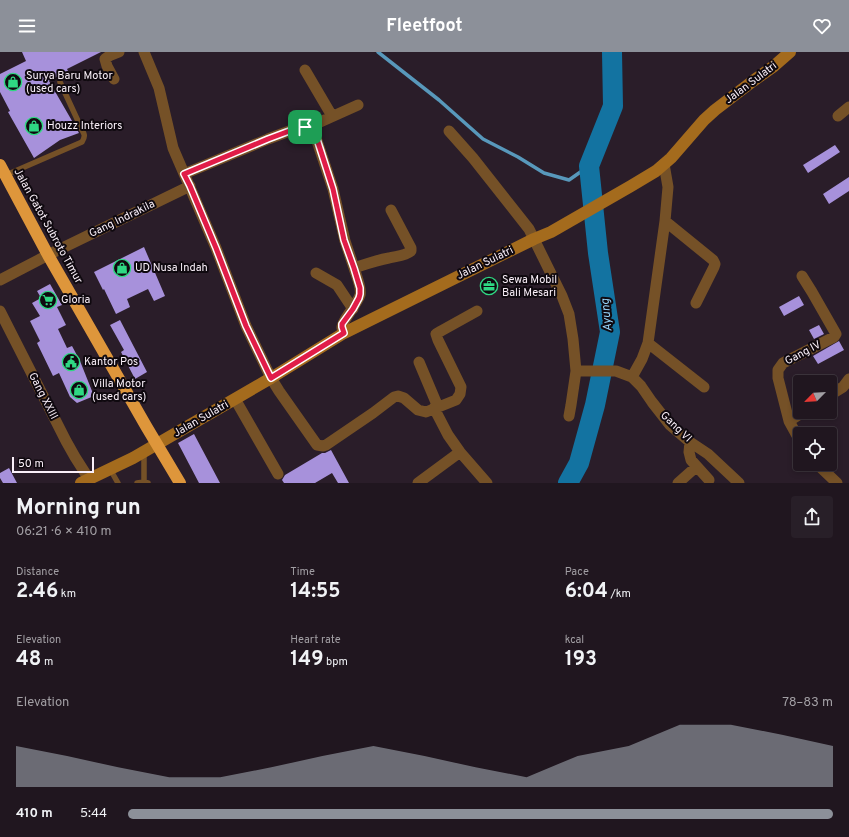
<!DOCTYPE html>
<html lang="en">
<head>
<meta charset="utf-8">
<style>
	body { margin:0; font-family:Overpass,sans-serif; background:#281f28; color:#f1f3f6; height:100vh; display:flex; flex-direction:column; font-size:15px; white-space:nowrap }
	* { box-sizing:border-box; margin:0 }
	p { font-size:13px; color:#a29fa4 }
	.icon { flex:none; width:22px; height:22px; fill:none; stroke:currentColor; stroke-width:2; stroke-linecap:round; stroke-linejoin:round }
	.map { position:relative; height:431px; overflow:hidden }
	.drawer { display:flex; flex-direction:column; background:#20161f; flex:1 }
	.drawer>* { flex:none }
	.needle { width:26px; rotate:246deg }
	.tools { position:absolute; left:793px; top:323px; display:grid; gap:8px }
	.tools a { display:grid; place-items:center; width:44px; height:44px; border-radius:4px; background:#20161f; box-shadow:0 2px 6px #0003,0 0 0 1px #3d353d; font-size:20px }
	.scale { position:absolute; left:12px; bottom:10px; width:82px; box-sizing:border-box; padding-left:4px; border:2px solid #faf0f9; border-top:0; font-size:11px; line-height:14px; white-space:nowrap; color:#faf0f9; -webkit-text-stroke:3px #0f090f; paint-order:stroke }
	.pin { position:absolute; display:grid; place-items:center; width:34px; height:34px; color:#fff; margin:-17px; border-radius:8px; box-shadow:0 2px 6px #0006 }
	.round { display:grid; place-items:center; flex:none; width:42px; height:42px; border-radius:4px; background:#281f28 }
	.head { display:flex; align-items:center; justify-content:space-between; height:68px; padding:0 16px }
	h1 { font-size:22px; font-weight:700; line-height:30px }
	.metrics { display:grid; grid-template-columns:repeat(3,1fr); gap:6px; height:68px; padding:4px 16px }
	.metrics div { display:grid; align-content:center }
	.metrics b { font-size:20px; font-weight:700 }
	.metrics small { font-size:11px; font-weight:400 }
	.metrics p { font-size:11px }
	.chart { height:112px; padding:8px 16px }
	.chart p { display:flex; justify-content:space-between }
	.chart svg { width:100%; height:72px; margin-top:4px; fill:#8c9099; opacity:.7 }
	ul { padding:0 16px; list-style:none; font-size:13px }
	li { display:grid; grid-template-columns:64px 48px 1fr; align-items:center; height:30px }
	li i { height:10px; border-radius:5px; background:#8c9099 }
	header { display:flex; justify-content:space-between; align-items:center; height:52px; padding:0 16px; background:#8c9099; color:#fff; font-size:18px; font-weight:700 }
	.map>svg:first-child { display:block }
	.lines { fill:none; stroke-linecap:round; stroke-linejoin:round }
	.stream { stroke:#5898bb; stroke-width:3.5 }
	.river { stroke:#1373a1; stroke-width:20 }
	.building { fill:#a791db }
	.lane { stroke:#755127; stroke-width:5.5 }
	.street { stroke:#755127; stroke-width:11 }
	.secondary { stroke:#a46b1d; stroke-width:12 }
	.highway { stroke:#de963b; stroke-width:12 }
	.route-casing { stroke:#fff; stroke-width:8 }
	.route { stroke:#e11d48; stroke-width:5 }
	.labels { text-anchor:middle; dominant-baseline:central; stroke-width:4; stroke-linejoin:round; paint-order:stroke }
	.poi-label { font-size:11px; fill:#faf0f9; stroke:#0f090f; text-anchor:start }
	.street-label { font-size:11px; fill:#faf0f9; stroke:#0f090f }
	.water-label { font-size:12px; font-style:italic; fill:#98d6fc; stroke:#0f090f }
</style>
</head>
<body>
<header><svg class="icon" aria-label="menu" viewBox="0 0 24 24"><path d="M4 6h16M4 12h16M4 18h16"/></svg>Fleetfoot<svg class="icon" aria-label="heart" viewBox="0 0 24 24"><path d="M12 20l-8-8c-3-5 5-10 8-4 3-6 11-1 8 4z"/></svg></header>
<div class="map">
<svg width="849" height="431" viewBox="0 0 849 431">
	<rect width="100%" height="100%" fill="#2a1d29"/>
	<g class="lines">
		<!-- stream -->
		<path class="stream" d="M 378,0 L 439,48 L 483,87 L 518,105 L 544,121 L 569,128 L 589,114"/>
		<!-- river -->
		<path class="river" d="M 568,431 L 579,411 L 595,353 L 610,280 L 598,201 L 589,114 L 613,54 L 612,0"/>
	</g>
	<!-- building -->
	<path class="building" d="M 22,0 L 101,0 L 67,17 L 68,19 L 49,29 L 79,81 L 60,88 L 34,106 L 8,60 L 10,59 L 0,40 L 0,22 L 26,9 Z
		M 835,93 L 840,100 L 808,121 L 803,113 Z
		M 849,125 L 849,139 L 829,152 L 823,142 Z
		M 144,195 L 165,244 L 154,249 L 148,237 L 127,247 L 130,255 L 116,262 L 104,237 L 103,238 L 94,220 Z
		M 50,232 L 62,253 L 57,255 L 66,273 L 58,277 L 67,296 L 72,294 L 80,309 L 94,344 L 77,351 L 70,345 L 59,321 L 53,324 L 37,291 L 40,289 L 30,269 L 40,264 L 32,251 L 41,246 L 37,239 Z
		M 799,244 L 804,253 L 784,264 L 779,255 Z
		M 120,268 L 147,320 L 135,327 L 121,300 L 124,298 L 110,273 Z
		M 819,273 L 824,282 L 814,287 L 809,278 Z
		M 839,289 L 844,298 L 818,312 L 813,304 Z
		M 194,382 L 220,431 L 199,431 L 178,391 Z
		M 331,398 L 349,431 L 338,431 L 332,421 L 315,431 L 284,431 L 282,428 L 285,423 L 322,401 L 325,401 Z
		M 9,416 L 17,431 L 3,431 L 0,426 L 0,421 Z"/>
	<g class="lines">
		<!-- lane -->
		<path class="lane" d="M 6,123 L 82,90 C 84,87 85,85 84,82 L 60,30
			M 144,400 L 144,430
			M 110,417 L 118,431
			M 137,431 L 144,430 L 148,431"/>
		<!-- street -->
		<path class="street" d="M 144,0 L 159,36 L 173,96 L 216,196 L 246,274 L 271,326 L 279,339 L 317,393 L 323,394 L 326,393 L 373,361 L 394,345 L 398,344 L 404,346 L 418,358 L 426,360 L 456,348 L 460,342 L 461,335 L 438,288 L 436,282 L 441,279 L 477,259
			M 305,18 L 332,64
			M 114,27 L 107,14 L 105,7 L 109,4 L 119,0
			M 838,64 L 849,55
			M 309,75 L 358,53
			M 449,79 L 473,106 L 529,177 L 562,244 L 569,262 L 573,287 L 576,319 L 571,353 L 569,364
			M 184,122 L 268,87 L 300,75 L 311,76 L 314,80 L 333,137 L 345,189 L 354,216 C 366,212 377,208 389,206 C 396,204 405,204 411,199 L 411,196 L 391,158
			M 665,169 L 713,208 L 715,212 L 714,215 L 696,251
			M 316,221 L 337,233 L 353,257
			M 0,228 L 48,203 L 190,134
			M 0,259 L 66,389 L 75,405 L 89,427
			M 344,281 C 344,279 342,278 342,276 C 341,270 358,251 360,243 C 362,236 356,223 354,216
			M 648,291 L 704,335
			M 419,310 L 438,355
			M 576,319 L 616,319 L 632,325 L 641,334 L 652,350 L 670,373 L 690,390 L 708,402 L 739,431
			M 632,325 L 642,307 L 648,291 L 665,169 L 668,135 L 664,112
			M 830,343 L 843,335 L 849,327
			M 235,347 L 278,422
			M 434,356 L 448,383 L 460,400 L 487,431
			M 789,369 L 803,360
			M 800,389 L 789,369 L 778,326 L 778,318 L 783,311 L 834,285 L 836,282 L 812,240 L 802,224
			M 690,390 L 689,400 L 691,408 L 709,428
			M 817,412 L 837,431
			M 418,431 L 460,400
			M 678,431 L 696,415"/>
		<!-- secondary -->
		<path class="secondary" d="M 81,431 L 133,406 L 271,326 L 344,281 L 534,187 L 551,180 L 631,134 L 656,119 L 671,106 L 704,68 L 715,58 L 753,29 L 774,14 L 790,0"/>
		<!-- highway -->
		<path class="highway" d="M 0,113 L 48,203 L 146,374 L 180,431"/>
	</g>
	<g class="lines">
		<defs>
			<path id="route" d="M 300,75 L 311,76 L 313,78 L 316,84 L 333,137 L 344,188 L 354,216 L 360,236 L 360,242 L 359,246 L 353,257 L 342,272 L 342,275 L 344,281 L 271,326 L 246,274 L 216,196 L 190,134 L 184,122 L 268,87 Z"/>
		</defs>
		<!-- route casing -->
		<use href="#route" class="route-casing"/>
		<!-- route -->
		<use href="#route" class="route"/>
	</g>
	<!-- icons -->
	<defs>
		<symbol id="shop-ring" viewBox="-11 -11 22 22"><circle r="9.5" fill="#0f090f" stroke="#2fd883" stroke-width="1.5"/><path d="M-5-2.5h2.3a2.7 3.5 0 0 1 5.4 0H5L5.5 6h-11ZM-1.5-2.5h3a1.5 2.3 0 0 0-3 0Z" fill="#2fd883"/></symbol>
		<symbol id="office-ring" viewBox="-11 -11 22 22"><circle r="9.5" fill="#0f090f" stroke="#2fd883" stroke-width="1.5"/><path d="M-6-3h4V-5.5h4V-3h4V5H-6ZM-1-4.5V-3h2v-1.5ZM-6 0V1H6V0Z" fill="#2fd883"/></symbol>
		<symbol id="supermarket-ring" viewBox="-11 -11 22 22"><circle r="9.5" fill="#0f090f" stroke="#2fd883" stroke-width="1.5"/><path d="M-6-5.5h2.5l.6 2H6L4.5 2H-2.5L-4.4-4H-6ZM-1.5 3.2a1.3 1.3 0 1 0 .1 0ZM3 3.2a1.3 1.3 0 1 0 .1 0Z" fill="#2fd883"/></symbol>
		<symbol id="civic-ring" viewBox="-11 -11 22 22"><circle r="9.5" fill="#0f090f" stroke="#2fd883" stroke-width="1.5"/><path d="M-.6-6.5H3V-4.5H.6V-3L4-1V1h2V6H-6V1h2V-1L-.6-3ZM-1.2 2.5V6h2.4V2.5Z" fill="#2fd883"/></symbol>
	</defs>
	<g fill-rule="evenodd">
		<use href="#shop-ring" x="3" y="20" width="20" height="20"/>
		<use href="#shop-ring" x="24" y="64" width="20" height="20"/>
		<use href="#shop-ring" x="112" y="206" width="20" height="20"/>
		<use href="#office-ring" x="479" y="224" width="20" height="20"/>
		<use href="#supermarket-ring" x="38" y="238" width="20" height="20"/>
		<use href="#civic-ring" x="61" y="300" width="20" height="20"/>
		<use href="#shop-ring" x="69" y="328" width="20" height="20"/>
	</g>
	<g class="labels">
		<!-- poi labels -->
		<g class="poi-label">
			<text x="26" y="24">Surya Baru Motor<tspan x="26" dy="13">(used cars)</tspan></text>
			<text x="47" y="74">Houzz Interiors</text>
			<text x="135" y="216">UD Nusa Indah</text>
			<text x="502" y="228">Sewa Mobil<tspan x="502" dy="13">Bali Mesari</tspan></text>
			<text x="61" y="248">Gloria</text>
			<text x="84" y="310">Kantor Pos</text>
			<text x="92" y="332">Villa Motor<tspan x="92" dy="13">(used cars)</tspan></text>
		</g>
		<!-- street labels -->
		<g class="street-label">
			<text transform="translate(751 31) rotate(-37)">Jalan Sulatri</text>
			<text transform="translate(122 167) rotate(-26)">Gang Indrakila</text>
			<text transform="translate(48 174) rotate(61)">Jalan Gatot Subroto Timur</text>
			<text transform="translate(485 211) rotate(-26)">Jalan Sulatri</text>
			<text transform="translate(803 301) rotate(-28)">Gang IV</text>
			<text transform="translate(43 344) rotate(63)">Gang XXIII</text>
			<text transform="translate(201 367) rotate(-30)">Jalan Sulatri</text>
			<text transform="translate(676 375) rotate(44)">Gang VI</text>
		</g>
		<!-- water labels -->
		<g class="water-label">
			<text transform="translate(607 263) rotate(-95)">Ayung</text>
		</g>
	</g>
</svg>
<div class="tools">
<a><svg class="needle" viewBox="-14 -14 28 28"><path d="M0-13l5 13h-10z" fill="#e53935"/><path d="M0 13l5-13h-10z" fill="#a29fa4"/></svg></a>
<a><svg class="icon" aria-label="locate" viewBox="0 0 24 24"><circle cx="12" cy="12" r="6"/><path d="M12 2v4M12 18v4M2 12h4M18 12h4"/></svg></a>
</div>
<div class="scale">50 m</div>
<div class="pin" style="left:305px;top:75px;background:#1e9e55"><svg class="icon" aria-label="arrive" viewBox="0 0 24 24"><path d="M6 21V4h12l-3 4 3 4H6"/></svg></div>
</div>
<section class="drawer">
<div class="head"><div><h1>Morning run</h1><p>06:21 · 6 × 410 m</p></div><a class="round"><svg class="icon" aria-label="share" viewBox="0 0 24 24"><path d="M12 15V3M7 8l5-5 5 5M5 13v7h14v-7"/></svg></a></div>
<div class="metrics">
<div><p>Distance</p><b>2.46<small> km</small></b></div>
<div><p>Time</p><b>14:55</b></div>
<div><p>Pace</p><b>6:04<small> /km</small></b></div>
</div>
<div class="metrics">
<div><p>Elevation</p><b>48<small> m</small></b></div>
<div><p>Heart rate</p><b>149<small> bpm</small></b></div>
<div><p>kcal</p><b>193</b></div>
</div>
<div class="chart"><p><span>Elevation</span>78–83 m</p>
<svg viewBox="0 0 160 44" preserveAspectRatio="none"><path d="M0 44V19L10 25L20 32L30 38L40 38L50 32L60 25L70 19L80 25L90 32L100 38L110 25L120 19L130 6L140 6L150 12L160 19V44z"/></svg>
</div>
<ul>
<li><b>410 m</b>5:44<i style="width:100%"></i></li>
</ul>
</section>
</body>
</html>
